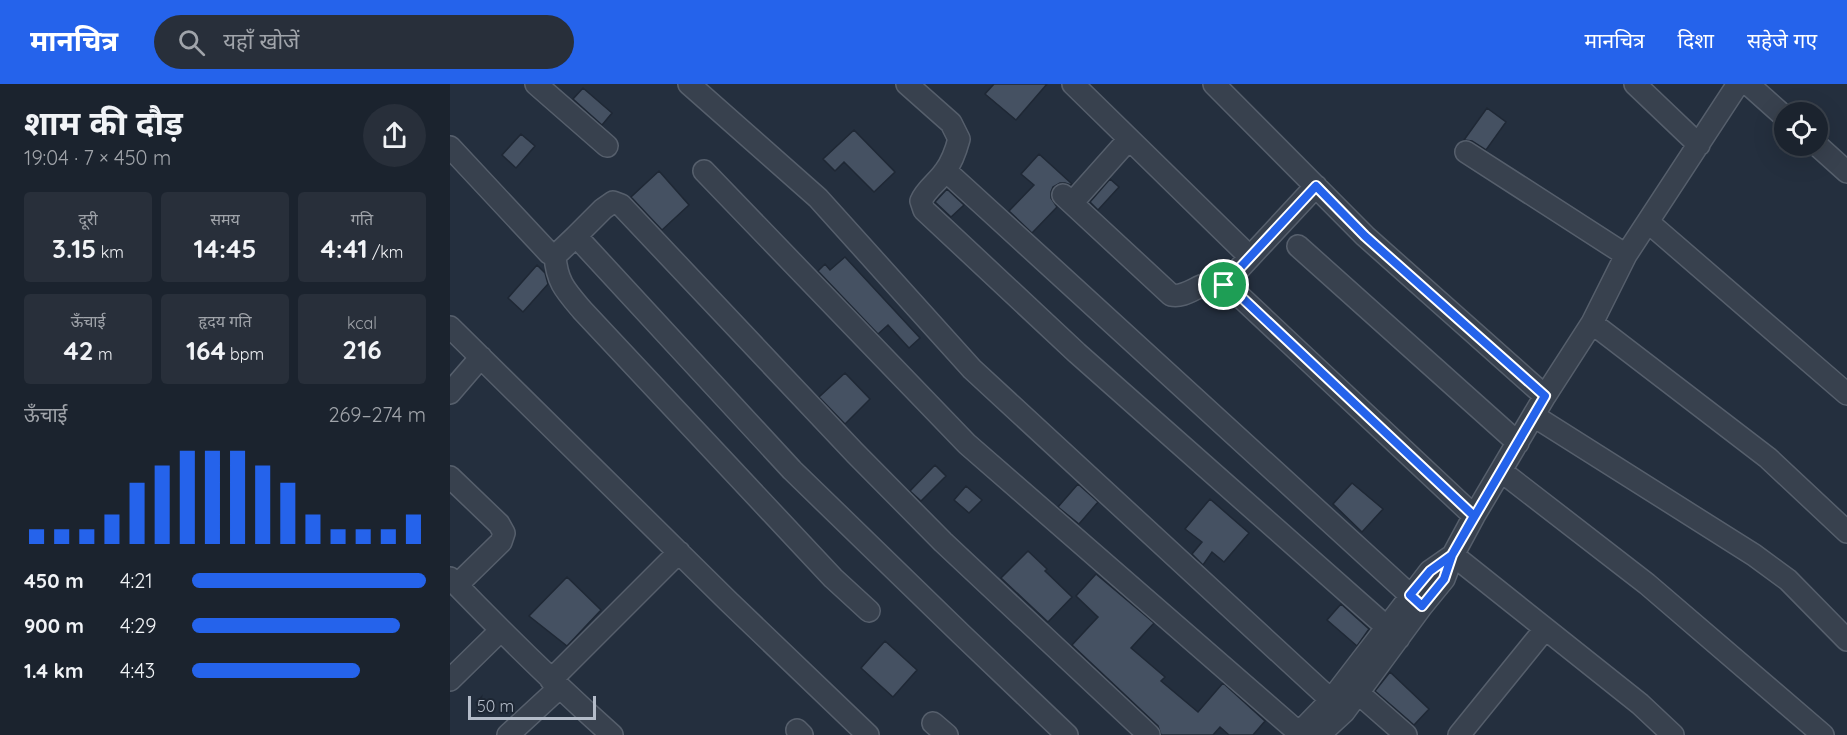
<!DOCTYPE html>
<html lang="hi">
<head>
<meta charset="utf-8">
<style>
	body { margin:0; font-family:Quicksand,"Noto Sans Devanagari",sans-serif; background:#282f3a; color:#f1f3f6; height:100vh; display:flex; flex-direction:column; font-size:22px; white-space:nowrap }
	* { box-sizing:border-box; margin:0 }
	p { font-size:20px; color:#a0a4aa }
	.icon { flex:none; width:33px; height:33px; fill:none; stroke:currentColor; stroke-width:2; stroke-linecap:round; stroke-linejoin:round }
	.map { position:relative; flex:1; overflow:hidden }
	.drawer { display:flex; flex-direction:column; background:#1b232e; width:450px }
	.drawer>* { flex:none }
	.tools { position:absolute; left:1324px; top:18px; display:grid; gap:12px }
	.tools a { display:grid; place-items:center; width:54px; height:54px; border-radius:50%; background:#1b232e; box-shadow:0 6px 24px #0002,0 0 0 2px #39404a; font-size:30px }
	.scale { position:absolute; left:18px; bottom:15px; width:128px; box-sizing:border-box; padding-left:6px; border:3px solid #b4bcc9; border-top:0; font-size:16px; line-height:21px; white-space:nowrap; color:#b4bcc9; -webkit-text-stroke:4px #1d2633; paint-order:stroke }
	.pin { position:absolute; display:grid; place-items:center; width:51px; height:51px; color:#fff; margin:-26px; border:3px solid #fff; border-radius:50%; box-shadow:0 2px 6px #0007 }
	.round { display:grid; place-items:center; flex:none; width:63px; height:63px; border-radius:32px; background:#282f3a }
	.head { display:flex; align-items:center; justify-content:space-between; height:102px; padding:0 24px }
	h1 { font-size:33px; font-weight:700; line-height:45px }
	.figures { display:grid; grid-template-columns:repeat(3,1fr); gap:9px; height:102px; padding:6px 24px }
	.figures div { display:grid; align-content:center; border-radius:6px; background:#282f3a; text-align:center }
	.figures b { font-size:26px; font-weight:700 }
	.figures small { font-size:16px; font-weight:400 }
	.figures p { font-size:16px }
	.chart { height:168px; padding:12px 24px }
	.chart p { display:flex; justify-content:space-between }
	.chart svg { width:100%; height:108px; margin-top:6px; stroke:#2563eb; stroke-width:6 }
	ul { padding:0 24px; list-style:none; font-size:20px }
	li { display:grid; grid-template-columns:96px 72px 1fr; align-items:center; height:45px }
	li i { height:15px; border-radius:8px; background:#2563eb }
	header { display:flex; align-items:center; gap:36px; box-sizing:border-box; height:84px; padding:0 30px; background:#2563eb; color:#fff }
	header strong { font-size:28px }
	nav { display:flex; gap:33px; margin-inline-start:auto; font-size:21px }
	.search { width:420px; height:54px; background:#282f3a; display:flex; align-items:center; gap:15px; box-sizing:border-box; padding:0 21px; border-radius:33px; color:#a0a4aa; font-size:22px }
	main { display:flex; flex:1; min-height:0 }
	.map>svg:first-child { display:block }
	.building { fill:#455162; stroke:#1f2835; stroke-width:1.5 }
	.lines { fill:none; stroke-linecap:round; stroke-linejoin:round }
	.minor-casing { stroke:#565f6c; stroke-width:24 }
	.minor { stroke:#38414e; stroke-width:21 }
	.route-casing { stroke:#fff; stroke-width:12 }
	.route { stroke:#2563eb; stroke-width:8 }
</style>
</head>
<body>
<header>
<strong>मानचित्र</strong>
<div class="search"><svg class="icon" aria-label="search" viewBox="0 0 24 24"><circle cx="10" cy="10" r="6"/><path d="M15 15l6 6"/></svg>यहाँ खोजें</div>
<nav><a>मानचित्र</a><a>दिशा</a><a>सहेजे गए</a></nav>
</header>
<main>
<section class="drawer">
<div class="head"><div><h1>शाम की दौड़</h1><p>19:04 · 7 × 450 m</p></div><a class="round"><svg class="icon" aria-label="share" viewBox="0 0 24 24"><path d="M12 15V3M7 8l5-5 5 5M5 13v7h14v-7"/></svg></a></div>
<div class="figures">
<div><p>दूरी</p><b>3.15<small> km</small></b></div>
<div><p>समय</p><b>14:45</b></div>
<div><p>गति</p><b>4:41<small> /km</small></b></div>
</div>
<div class="figures">
<div><p>ऊँचाई</p><b>42<small> m</small></b></div>
<div><p>हृदय गति</p><b>164<small> bpm</small></b></div>
<div><p>kcal</p><b>216</b></div>
</div>
<div class="chart"><p><span>ऊँचाई</span>269–274 m</p>
<svg viewBox="0 0 160 44" preserveAspectRatio="none"><path d="M5 44V38M15 44V38M25 44V38M35 44V32M45 44V19M55 44V12M65 44V6M75 44V6M85 44V6M95 44V12M105 44V19M115 44V32M125 44V38M135 44V38M145 44V38M155 44V32"/></svg>
</div>
<ul>
<li><b>450 m</b>4:21<i style="width:100%"></i></li>
<li><b>900 m</b>4:29<i style="width:89%"></i></li>
<li><b>1.4 km</b>4:43<i style="width:72%"></i></li>
</ul>
</section>
<div class="map">
<svg width="1397" height="651" viewBox="0 0 1397 651">
	<rect width="100%" height="100%" fill="#242f3e"/>
	<!-- building -->
	<path class="building" d="M 544,0 L 597,0 L 566,36 L 535,10 Z
		M 133,4 L 162,29 L 152,41 L 123,15 Z
		M 1037,24 L 1056,38 L 1036,66 L 1022,57 L 1014,56 Z
		M 404,46 L 445,88 L 424,108 L 394,78 L 385,87 L 373,75 Z
		M 71,50 L 85,62 L 66,84 L 52,71 Z
		M 589,70 L 622,100 L 621,101 L 615,99 L 610,99 L 603,103 L 601,108 L 601,114 L 607,123 L 582,149 L 559,127 L 584,101 L 571,90 Z
		M 209,87 L 239,121 L 212,146 L 181,113 Z
		M 660,95 L 669,103 L 648,126 L 640,118 Z
		M 497,105 L 514,121 L 501,133 L 485,118 Z
		M 395,173 L 470,254 L 459,264 L 438,241 L 428,250 L 368,187 L 375,180 L 380,186 Z
		M 87,181 L 95,189 L 98,200 L 73,228 L 58,214 Z
		M 395,289 L 420,315 L 395,340 L 369,313 Z
		M 485,381 L 496,392 L 471,417 L 460,407 Z
		M 902,399 L 933,425 L 912,448 L 883,420 Z
		M 628,400 L 648,418 L 629,440 L 608,423 Z
		M 516,402 L 532,416 L 519,429 L 504,416 Z
		M 760,415 L 799,449 L 774,478 L 762,468 L 753,481 L 742,470 L 752,458 L 735,445 Z
		M 578,467 L 597,485 L 595,487 L 622,513 L 598,538 L 551,494 Z
		M 646,490 L 704,539 L 681,564 L 715,593 L 711,597 L 748,628 L 773,599 L 815,637 L 803,651 L 779,651 L 770,643 L 763,651 L 711,651 L 708,642 L 622,561 L 648,533 L 626,512 Z
		M 117,493 L 151,526 L 117,562 L 79,532 Z
		M 891,520 L 919,545 L 907,562 L 877,536 Z
		M 435,557 L 467,586 L 443,613 L 411,584 Z
		M 940,588 L 979,625 L 964,641 L 925,607 Z"/>
	<g class="lines">
		<defs>
			<path id="minor" d="M 86,0 L 157,62
				M 239,0 L 368,114 L 522,285 L 881,616
				M 457,0 L 501,39 L 509,55 C 506,66 502,78 495,87 C 488,98 476,105 471,117 L 474,126 L 627,269 L 949,554
				M 623,0 L 800,173
				M 764,0 L 915,152 L 1095,312
				M 1185,0 L 1249,61
				M 1298,0 L 1335,33
				M 1368,62 L 1397,88
				M 0,63 L 99,169 L 105,172 L 126,152 L 342,386 L 511,550 L 617,651
				M 1016,68 L 1176,171
				M 254,87 L 517,360 L 849,649
				M 496,87 L 972,522
				M 613,111 L 721,211 C 734,214 745,203 757,200 C 765,198 774,201 781,204 L 1024,432
				M 622,119 L 679,55
				M 1198,138 L 1397,310
				M 126,152 L 153,125 L 163,118 L 171,121 L 405,369 L 493,458 L 699,651
				M 848,162 L 1068,359
				M 105,172 C 107,198 115,206 132,226 L 383,494 L 419,527
				M 774,201 L 866,102
				M 1142,239 L 1318,374 L 1397,448
				M 0,243 L 278,517 L 418,651
				M 0,309 L 31,273
				M 1084,332 L 1304,471 L 1338,496 L 1397,556
				M 1051,387 L 1197,500 L 1373,651
				M 0,393 L 49,440 L 54,449 L 51,458 L 7,501
				M 1003,471 L 1190,620 L 1223,651
				M 0,494 C 52,548 106,601 162,651
				M 0,596 L 50,547
				M 101,596 L 229,468
				M 907,608 L 956,651
				M 483,639 L 497,651
				M 347,646 L 352,651
				M 58,651 L 109,604
				M 847,651 L 881,616 L 980,487 L 1003,471
				M 869,651 L 894,628 L 972,522 L 994,495 L 1003,471 L 1024,432 L 1095,312 L 1142,239 L 1176,171 L 1288,0
				M 1009,651 L 1095,545"/>
		</defs>
		<!-- minor casing -->
		<use href="#minor" class="minor-casing"/>
		<!-- minor -->
		<use href="#minor" class="minor"/>
	</g>
	<g class="lines">
		<defs>
			<path id="route" d="M 774,201 L 781,204 L 786,208 L 1024,432 L 1002,471 L 980,487 L 960,511 L 972,522 L 994,495 L 1002,471 L 1095,312 L 915,152 L 866,102 L 774,201"/>
		</defs>
		<!-- route casing -->
		<use href="#route" class="route-casing"/>
		<!-- route -->
		<use href="#route" class="route"/>
	</g>
</svg>
<div class="tools">
<a><svg class="icon" aria-label="locate" viewBox="0 0 24 24"><circle cx="12" cy="12" r="6"/><path d="M12 2v4M12 18v4M2 12h4M18 12h4"/></svg></a>
</div>
<div class="scale">50 m</div>
<div class="pin" style="left:774px;top:201px;background:#1e9e55"><svg class="icon" aria-label="arrive" viewBox="0 0 24 24"><path d="M6 21V4h12l-3 4 3 4H6"/></svg></div>
</div>
</main>
</body>
</html>
